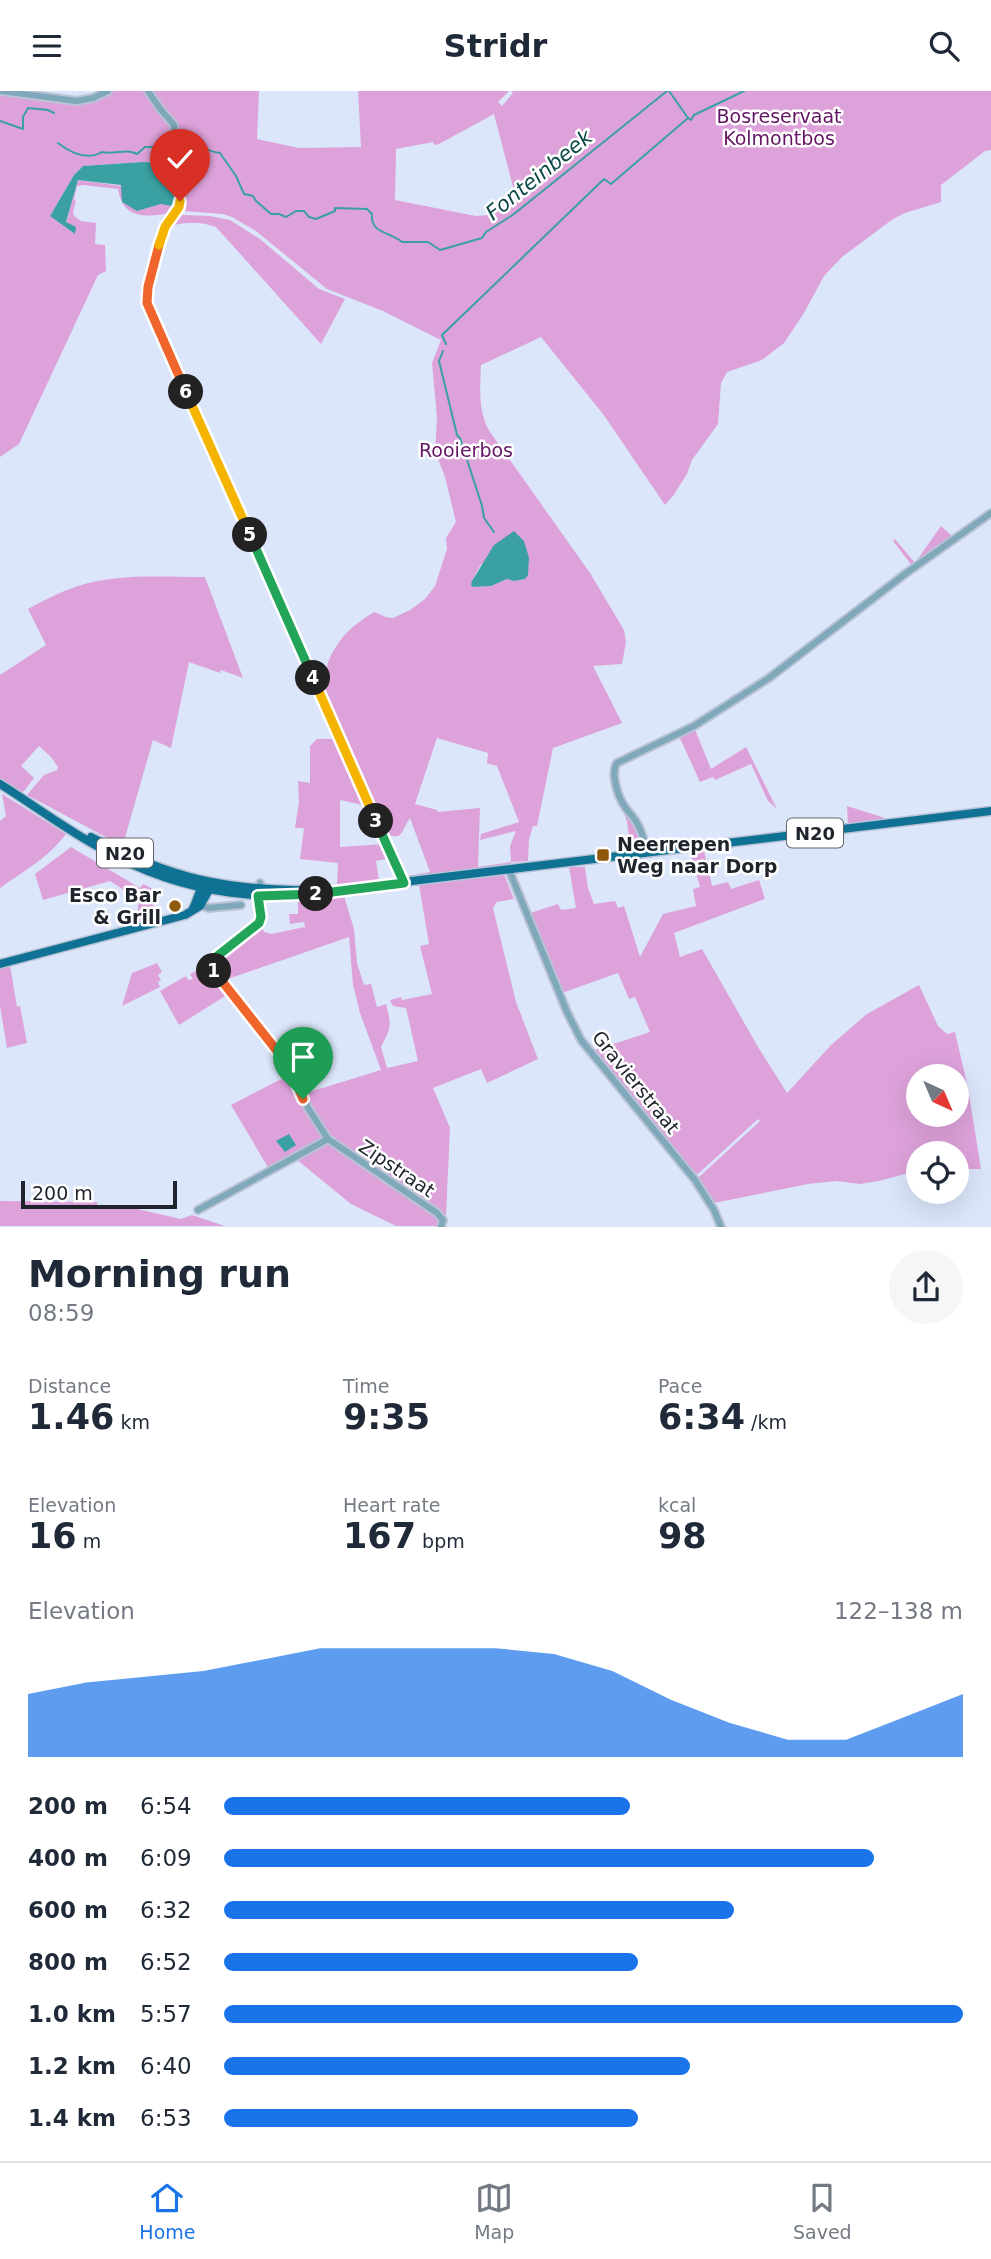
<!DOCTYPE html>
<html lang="en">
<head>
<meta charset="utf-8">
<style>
	body { margin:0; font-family:"DejaVu Sans",sans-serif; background:#f6f6f7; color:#1f2937; height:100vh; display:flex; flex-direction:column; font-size:26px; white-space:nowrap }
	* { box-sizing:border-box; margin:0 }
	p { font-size:23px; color:#747a83 }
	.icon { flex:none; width:38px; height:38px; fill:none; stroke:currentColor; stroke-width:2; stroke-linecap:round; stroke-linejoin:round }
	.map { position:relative; height:1136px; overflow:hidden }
	.panel { display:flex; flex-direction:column; background:#fff; flex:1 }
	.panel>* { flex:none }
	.needle { width:46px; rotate:136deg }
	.fabs { position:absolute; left:906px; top:973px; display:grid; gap:14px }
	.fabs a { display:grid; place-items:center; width:63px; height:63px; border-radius:50%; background:#fff; box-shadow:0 7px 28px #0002; font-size:35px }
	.scale { position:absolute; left:21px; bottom:18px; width:156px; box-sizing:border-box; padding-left:7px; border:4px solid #1e232c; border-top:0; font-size:19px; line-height:24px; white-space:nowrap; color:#1e232c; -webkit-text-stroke:5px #fff; paint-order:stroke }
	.pin { position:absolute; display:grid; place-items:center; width:60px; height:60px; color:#fff; margin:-72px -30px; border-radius:50% 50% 50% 0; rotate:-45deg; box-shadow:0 0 7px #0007 }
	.pin .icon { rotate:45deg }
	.km { position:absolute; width:35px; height:35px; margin:-18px; border-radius:50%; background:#222; color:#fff; font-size:19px; line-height:35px; text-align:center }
	.round { display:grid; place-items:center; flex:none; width:74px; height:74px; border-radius:37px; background:#f6f6f7 }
	.head { display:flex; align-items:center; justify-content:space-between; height:119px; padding:0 28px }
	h1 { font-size:38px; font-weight:600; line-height:52px }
	.metrics { display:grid; grid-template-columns:repeat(3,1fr); gap:10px; height:119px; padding:7px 28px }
	.metrics div { display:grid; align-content:center }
	.metrics b { font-size:35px; font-weight:600 }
	.metrics small { font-size:19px; font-weight:400 }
	.metrics p { font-size:19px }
	.chart { height:196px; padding:14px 28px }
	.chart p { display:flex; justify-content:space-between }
	.chart svg { width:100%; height:126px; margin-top:7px; fill:#1a73e8; opacity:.7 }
	ul { padding:0 28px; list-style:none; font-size:23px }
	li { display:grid; grid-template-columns:112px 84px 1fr; align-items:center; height:52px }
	li i { height:18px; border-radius:9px; background:#1a73e8 }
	header { display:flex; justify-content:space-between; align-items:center; height:91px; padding:0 28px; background:#fff; font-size:32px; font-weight:600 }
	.tab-bar { display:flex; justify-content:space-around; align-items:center; height:98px; border-top:2px solid #e0e1e3; background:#fff; font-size:19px; color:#747a83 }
	.tab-bar a { display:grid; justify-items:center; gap:4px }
	.tab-bar .on { color:#1a73e8 }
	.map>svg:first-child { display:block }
	.green { fill:#dda2da; fill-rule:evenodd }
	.water { fill:#3ba0a1 }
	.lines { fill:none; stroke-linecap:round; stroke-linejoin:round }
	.stream { stroke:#3ba0a1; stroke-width:2 }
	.minor-casing { stroke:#b9c3d5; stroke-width:10 }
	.major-casing { stroke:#b9c3d5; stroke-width:11 }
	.minor { stroke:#80a8bb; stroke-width:6 }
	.major { stroke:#0f7294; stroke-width:8 }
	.split-1-casing { stroke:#fff; stroke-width:14 }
	.split-2-casing { stroke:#fff; stroke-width:14 }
	.split-3-casing { stroke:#fff; stroke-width:14 }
	.split-4-casing { stroke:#fff; stroke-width:14 }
	.split-5-casing { stroke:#fff; stroke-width:14 }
	.split-6-casing { stroke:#fff; stroke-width:14 }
	.split-7-casing { stroke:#fff; stroke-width:14 }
	.split-8-casing { stroke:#fff; stroke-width:14 }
	.split-1 { stroke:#f0652b; stroke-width:9 }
	.split-2 { stroke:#22a559; stroke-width:9 }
	.split-3 { stroke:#22a559; stroke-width:9 }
	.split-4 { stroke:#f5b400; stroke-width:9 }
	.split-5 { stroke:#22a559; stroke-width:9 }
	.split-6 { stroke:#f5b400; stroke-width:9 }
	.split-7 { stroke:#f0652b; stroke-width:9 }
	.split-8 { stroke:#f5b400; stroke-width:9 }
	.poi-dot { fill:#8e590c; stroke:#fff; stroke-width:2.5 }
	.labels { text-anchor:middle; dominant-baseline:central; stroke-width:5; stroke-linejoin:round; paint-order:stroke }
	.shield { fill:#fff; stroke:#62656b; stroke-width:2 }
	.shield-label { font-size:18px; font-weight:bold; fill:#1e232c }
	.park-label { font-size:19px; fill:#631463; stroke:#fff }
	.poi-label { font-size:19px; font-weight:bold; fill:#1e232c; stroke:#fff; text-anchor:start }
	.street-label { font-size:19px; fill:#1e232c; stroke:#fff }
	.water-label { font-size:21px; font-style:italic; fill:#0d4949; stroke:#fff }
</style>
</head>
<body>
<header><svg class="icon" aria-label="menu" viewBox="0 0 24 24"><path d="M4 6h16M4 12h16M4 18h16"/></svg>Stridr<svg class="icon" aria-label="search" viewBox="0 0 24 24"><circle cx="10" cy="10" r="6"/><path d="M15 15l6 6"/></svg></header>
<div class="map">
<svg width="991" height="1136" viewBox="0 0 991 1136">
	<rect width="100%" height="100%" fill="#dbe6fa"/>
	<!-- green -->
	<path class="green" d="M 112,0 L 147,0 L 171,31 L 174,57 L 162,60 L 164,68 L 177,78 L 177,114 L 172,122 C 146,126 123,129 118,98 L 83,94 L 77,95 L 74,109 L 76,110 L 73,120 L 74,125 L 81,130 L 96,132 L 95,153 L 105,154 L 106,180 L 98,184 L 19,353 L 0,366 L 0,4 L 80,13 ZM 143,71 L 162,72 L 169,77 L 171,114 L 161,113 L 144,118 L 122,95 L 78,89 L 66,132 L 75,143 L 50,125 L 74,84 L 83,75 Z
		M 151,0 L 259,0 L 257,48 L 299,57 L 361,56 L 358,0 L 509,0 L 498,11 L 502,15 L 513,2 L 511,0 L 991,0 L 991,59 L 985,60 L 941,94 L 941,111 L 905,122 L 893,128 L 842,166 L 824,185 L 804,222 L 784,252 L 762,269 L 727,281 L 721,292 L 718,333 L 692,369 L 687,383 L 673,405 L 665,414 L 603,323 L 541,246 L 481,274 C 480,296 478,317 488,338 L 590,482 L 624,539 L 626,551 L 622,573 L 593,575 L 622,632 L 553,657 L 537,735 L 533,735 L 529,748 L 528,770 L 511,771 L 512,775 L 408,787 L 408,785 L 430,781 L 410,727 C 401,740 403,752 383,741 L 318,595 C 324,587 326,578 329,569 C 339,546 353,534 374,521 L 386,526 L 393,527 L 410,519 L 425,508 L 435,495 L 447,458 L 446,447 L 456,431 L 445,386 L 435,360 L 437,327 L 432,272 L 441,249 L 383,220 L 327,198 L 256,140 L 232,126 L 223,123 L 182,120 L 180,118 L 176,34 ZM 494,23 L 517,111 L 489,124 L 476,125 L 395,109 L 396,58 L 433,51 L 434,54 L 439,53 ZM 481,473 L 525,488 L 514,490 L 507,488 L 491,495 L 473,496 L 472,490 ZM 437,647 L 488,662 L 487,672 L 497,675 L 519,731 L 481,743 L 480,749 L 516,740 L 510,755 L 511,771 L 478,776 L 480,717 L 437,721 L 437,719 L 415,713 Z
		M 183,124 L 210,125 L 230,129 L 260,148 L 319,198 L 345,208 L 321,253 L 216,136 C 203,131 185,130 172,135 L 175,125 Z
		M 941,435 L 954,447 L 913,476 L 893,450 L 895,448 L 915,472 Z
		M 205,486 L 243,587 L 221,579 L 220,582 L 189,571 L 171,657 L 153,649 L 124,750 L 138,757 L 136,762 L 27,704 L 44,684 L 57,679 L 58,676 L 51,666 L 39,655 L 21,675 L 34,687 L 24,700 L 22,701 L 0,688 L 0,584 L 46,554 L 28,518 C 44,509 60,501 78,495 C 118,482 163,486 205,486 Z
		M 694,636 L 711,678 L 746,656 L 777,718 L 768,710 L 751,673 L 715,689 L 713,686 L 700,691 L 679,645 Z
		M 317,648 L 336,648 L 374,728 L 371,729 L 363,714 L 340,709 L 340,756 L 385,753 L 391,767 L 376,770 L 379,790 L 337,793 L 338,772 L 300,768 L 304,737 L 295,737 L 299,710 L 298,690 L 310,692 L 310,655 Z
		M 2,703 L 66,743 C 48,767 24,780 0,797 L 0,730 L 6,725 Z
		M 622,714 L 636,733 L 643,753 L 641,759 L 631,760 L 627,731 Z
		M 847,715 L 882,726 L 884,728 L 883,730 L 848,734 Z
		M 71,756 L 140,797 L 143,793 L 153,798 L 154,827 L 136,833 L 139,809 L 110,790 L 43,809 L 35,783 Z
		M 704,760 L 712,795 L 728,791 L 731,798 L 759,789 L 765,808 L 674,842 L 680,866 L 702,858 L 758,956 L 787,1002 L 831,954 L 867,923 L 919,894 L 938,935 L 947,943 L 955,941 L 968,997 L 981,1078 L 957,1078 L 957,1062 L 919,1062 L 919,1079 L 879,1090 L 860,1093 L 836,1090 L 808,1093 L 714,1112 L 698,1087 L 760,1030 L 758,1028 L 698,1083 L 693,1082 L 592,960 L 650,941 L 635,906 L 629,908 L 618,882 L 562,902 L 530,822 L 558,813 L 561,819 L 576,817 L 569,776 L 585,776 L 588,797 L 594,813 L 615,810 L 618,817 L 624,815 L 640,866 L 663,823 L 696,815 L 693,798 L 700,796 L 690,762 ZM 919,985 L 957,985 L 957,1024 L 919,1024 Z
		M 504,783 L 514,808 L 497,811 L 493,817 L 516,911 L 538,968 L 487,992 L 481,978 L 433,997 L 450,1037 L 446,1124 L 443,1125 L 330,1048 L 303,1003 L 381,979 L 360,922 L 353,894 L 349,846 L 225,889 L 215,877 L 216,871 L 261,834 L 264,841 L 271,843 L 305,836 L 304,831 L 290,833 L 289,823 L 298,823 L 298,811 L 344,805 L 354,838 L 357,872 L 364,894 L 371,893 L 377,916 L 386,913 C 392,936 391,936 381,956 L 387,977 L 418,970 L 406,917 L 393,915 L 390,909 L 401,906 L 402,909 L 432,903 L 420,855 L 429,853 L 419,794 Z
		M 157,872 L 162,881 L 158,884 L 161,889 L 158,891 L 160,896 L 122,915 L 132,882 Z
		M 10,874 L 17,916 L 20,915 L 27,952 L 7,957 L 0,915 L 0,876 Z
		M 206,875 L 210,877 L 230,902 L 179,934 L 160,900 L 186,885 L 188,889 L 193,888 L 190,883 Z
		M 291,983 L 325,1048 L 269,1078 L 231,1014 Z
		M 326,1052 L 441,1128 L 440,1135 L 396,1135 L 351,1113 L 296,1068 Z
		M 0,1110 L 97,1111 L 98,1116 L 120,1114 L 181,1128 L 192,1124 L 225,1135 L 0,1135 Z"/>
	<!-- water -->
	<path class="water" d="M 143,71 L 162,72 L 169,77 C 175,88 178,103 171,115 L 161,113 L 137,120 L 122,111 L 121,94 L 78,89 L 66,131 L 76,136 L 75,143 L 50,125 L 74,84 L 83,75 Z
		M 514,440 L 524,450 L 529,467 L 528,484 L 525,488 L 514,490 L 507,488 L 491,495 L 473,496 L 471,494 L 472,490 L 494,454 Z
		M 289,1043 L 296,1054 L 285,1061 L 276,1050 Z"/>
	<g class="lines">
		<!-- stream -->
		<path class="stream" d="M 669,0 L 688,27 L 691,29 L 694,24 L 744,0
			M 0,30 L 23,38 L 23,26 L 28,17 L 48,19 L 54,22
			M 180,50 C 195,50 205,61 220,62 L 236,85 L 244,103 L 253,105 L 256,110 L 271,123 L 279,123 L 286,126 L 296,120 L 304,120 L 309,126 L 316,128 L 335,120 L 335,117 L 367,118 L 372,123 C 370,143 391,141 402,151 L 428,151 L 440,159 L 482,147 L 486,141 L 514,123 L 667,0
			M 58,52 C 71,62 87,70 102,61 C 115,64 126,57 137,63 L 145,56 L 161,56 L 172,52
			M 446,253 L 442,244 L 604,88 L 611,93 L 688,27
			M 443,260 L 439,270 L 457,344 L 460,347 L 482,415 L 484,427 L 494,441"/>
		<defs>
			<path id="minor" d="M 1,0 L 77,10 L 93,7 L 108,0
				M 148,0 L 161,19 L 174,34 L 180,98 L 179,116 L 165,136 L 148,196 L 147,211 L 150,222 L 404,792
				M 647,762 C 645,753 643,743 638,734 C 635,727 629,722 625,716 C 618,706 610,682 617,672 L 694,635 L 769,587 L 905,483 L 991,422
				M 509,779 L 567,921 L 581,949 L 695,1089 L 714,1119 L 721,1136
				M 260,792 L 259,832 L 213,870 L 212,877 L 214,881 L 291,980 L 308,1017 L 328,1048 L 437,1122 L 443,1129 L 441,1136
				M 198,814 L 209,817 L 241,814
				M 198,1119 L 328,1048"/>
			<path id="major" d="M 0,693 C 35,715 68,740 104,759 C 183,804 274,815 362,796 L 991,720
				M 91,746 C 172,788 227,800 318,799
				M 192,819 C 197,812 198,799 204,794
				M 0,873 L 185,824 L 200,815 L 209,799 L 208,794"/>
		</defs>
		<!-- minor casing -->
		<use href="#minor" class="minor-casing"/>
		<!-- major casing -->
		<use href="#major" class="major-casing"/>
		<!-- minor -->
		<use href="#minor" class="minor"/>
		<!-- major -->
		<use href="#major" class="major"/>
	</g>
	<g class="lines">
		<defs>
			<path id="split-1" d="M 214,880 L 285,970 L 291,980 L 303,1008"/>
			<path id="split-2" d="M 214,880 L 212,873 L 216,866 L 259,832 L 261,826 L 258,805 L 316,803"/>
			<path id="split-3" d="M 316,803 L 404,792 L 376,730"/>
			<path id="split-4" d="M 313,587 L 376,730"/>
			<path id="split-5" d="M 250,444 L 313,587"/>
			<path id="split-6" d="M 186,301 L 250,444"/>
			<path id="split-7" d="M 159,154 L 148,196 L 147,212 L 186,301"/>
			<path id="split-8" d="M 159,154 L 165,136 L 179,116 L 180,110"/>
		</defs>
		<!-- split-1 casing -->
		<use href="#split-1" class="split-1-casing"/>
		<!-- split-2 casing -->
		<use href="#split-2" class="split-2-casing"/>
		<!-- split-3 casing -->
		<use href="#split-3" class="split-3-casing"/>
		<!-- split-4 casing -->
		<use href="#split-4" class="split-4-casing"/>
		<!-- split-5 casing -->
		<use href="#split-5" class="split-5-casing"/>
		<!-- split-6 casing -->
		<use href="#split-6" class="split-6-casing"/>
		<!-- split-7 casing -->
		<use href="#split-7" class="split-7-casing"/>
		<!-- split-8 casing -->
		<use href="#split-8" class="split-8-casing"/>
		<!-- split-1 -->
		<use href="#split-1" class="split-1"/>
		<!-- split-2 -->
		<use href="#split-2" class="split-2"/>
		<!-- split-3 -->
		<use href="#split-3" class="split-3"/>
		<!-- split-4 -->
		<use href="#split-4" class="split-4"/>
		<!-- split-5 -->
		<use href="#split-5" class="split-5"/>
		<!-- split-6 -->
		<use href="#split-6" class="split-6"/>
		<!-- split-7 -->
		<use href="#split-7" class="split-7"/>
		<!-- split-8 -->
		<use href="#split-8" class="split-8"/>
	</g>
	<!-- markers -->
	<g class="poi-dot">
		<rect x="596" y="757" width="14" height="14" rx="3.5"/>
		<circle cx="175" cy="815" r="7"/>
	</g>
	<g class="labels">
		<!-- shield labels -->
		<g class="shield">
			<rect x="787" y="727.5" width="56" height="29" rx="5"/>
			<rect x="97" y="747.5" width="56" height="29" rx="5"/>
		</g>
		<g class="shield-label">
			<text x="815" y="742">N20</text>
			<text x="125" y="762">N20</text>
		</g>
		<!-- park labels -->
		<g class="park-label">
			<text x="779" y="25">Bosreservaat<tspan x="779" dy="22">Kolmontbos</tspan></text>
			<text x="466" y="359">Rooierbos</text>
		</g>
		<!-- poi labels -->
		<g class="poi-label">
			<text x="617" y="753">Neerrepen<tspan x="617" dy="22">Weg naar Dorp</tspan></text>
			<text x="161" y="804" text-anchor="end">Esco Bar<tspan x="161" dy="22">&amp; Grill</tspan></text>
		</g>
		<!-- street labels -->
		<g class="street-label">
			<text transform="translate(636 991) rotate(51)">Gravierstraat</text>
			<text transform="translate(397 1077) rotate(34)">Zipstraat</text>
		</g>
		<!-- water labels -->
		<g class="water-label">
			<text transform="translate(539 84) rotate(-39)">Fonteinbeek</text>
		</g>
	</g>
</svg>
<div class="fabs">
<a><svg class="needle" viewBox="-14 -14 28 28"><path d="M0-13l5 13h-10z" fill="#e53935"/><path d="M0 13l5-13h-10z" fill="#747a83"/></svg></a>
<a><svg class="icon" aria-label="locate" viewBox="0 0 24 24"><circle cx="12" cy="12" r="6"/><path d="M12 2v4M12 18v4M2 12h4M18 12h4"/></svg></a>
</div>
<div class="scale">200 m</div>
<div class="pin" style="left:303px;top:1008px;background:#1e9e55"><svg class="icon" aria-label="arrive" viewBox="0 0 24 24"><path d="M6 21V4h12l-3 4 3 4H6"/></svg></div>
<div class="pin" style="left:180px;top:110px;background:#d93025"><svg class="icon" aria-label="check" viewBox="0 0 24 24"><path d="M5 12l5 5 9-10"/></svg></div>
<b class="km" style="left:214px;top:880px">1</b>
<b class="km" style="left:316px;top:803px">2</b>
<b class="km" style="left:376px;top:730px">3</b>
<b class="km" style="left:313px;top:587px">4</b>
<b class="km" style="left:250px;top:444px">5</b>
<b class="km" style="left:186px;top:301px">6</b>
</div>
<section class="panel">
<div class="head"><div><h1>Morning run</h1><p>08:59</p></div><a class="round"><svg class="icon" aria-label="share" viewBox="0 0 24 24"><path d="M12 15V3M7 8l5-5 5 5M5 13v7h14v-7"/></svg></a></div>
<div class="metrics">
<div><p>Distance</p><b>1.46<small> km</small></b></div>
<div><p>Time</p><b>9:35</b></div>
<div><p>Pace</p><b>6:34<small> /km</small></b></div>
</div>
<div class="metrics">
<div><p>Elevation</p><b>16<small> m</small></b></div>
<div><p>Heart rate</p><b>167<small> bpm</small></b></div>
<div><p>kcal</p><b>98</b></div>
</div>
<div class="chart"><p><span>Elevation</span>122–138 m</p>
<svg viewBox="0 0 160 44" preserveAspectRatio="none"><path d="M0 44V22L10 18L20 16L30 14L40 10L50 6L60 6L70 6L80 6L90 8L100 14L110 24L120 32L130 38L140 38L150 30L160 22V44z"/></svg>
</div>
<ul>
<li><b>200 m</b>6:54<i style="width:55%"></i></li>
<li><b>400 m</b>6:09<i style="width:88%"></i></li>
<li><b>600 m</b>6:32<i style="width:69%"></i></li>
<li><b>800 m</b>6:52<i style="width:56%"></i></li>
<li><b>1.0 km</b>5:57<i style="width:100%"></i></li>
<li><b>1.2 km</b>6:40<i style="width:63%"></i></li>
<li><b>1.4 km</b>6:53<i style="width:56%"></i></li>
</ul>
</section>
<nav class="tab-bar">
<a class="on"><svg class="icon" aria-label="home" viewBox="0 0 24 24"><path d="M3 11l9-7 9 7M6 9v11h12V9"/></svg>Home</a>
<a><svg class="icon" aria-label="map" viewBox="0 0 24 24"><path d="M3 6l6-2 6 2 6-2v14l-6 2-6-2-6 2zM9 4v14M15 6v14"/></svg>Map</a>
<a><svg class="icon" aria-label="saved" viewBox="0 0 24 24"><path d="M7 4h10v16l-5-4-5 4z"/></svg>Saved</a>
</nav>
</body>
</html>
